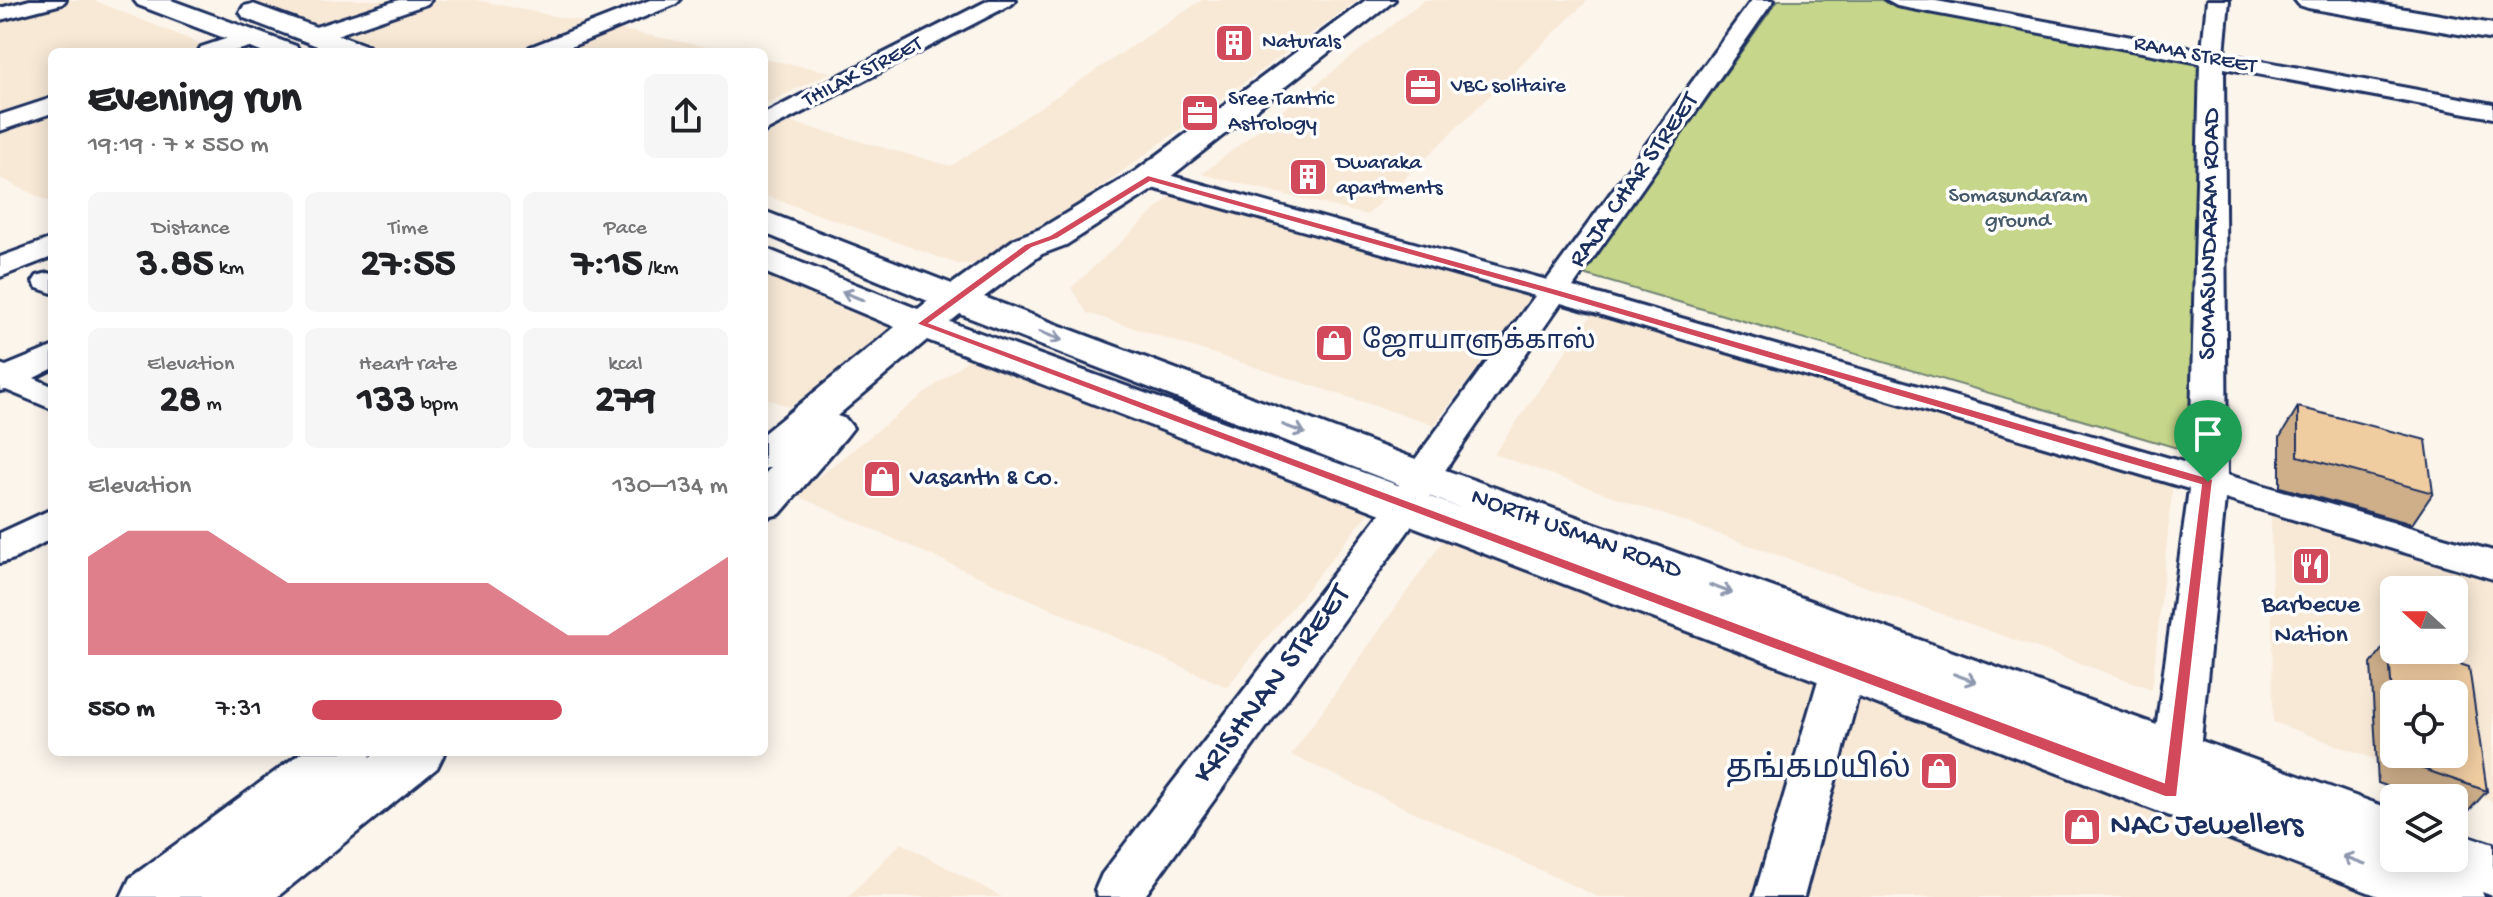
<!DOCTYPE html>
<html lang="en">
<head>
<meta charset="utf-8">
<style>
	body { margin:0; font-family:"Gochi Hand","Noto Sans Tamil",sans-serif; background:#f6f6f6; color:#202124; height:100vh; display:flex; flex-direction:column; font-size:30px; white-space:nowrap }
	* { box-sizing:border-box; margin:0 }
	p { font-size:26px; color:#757577 }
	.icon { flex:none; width:44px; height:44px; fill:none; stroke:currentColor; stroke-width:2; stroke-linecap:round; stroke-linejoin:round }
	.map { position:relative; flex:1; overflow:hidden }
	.drawer { position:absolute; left:48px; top:48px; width:720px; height:708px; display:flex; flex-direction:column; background:#fff; border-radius:12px; box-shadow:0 4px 20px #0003 }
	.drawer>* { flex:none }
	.needle { width:52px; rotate:291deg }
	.buttons { position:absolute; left:2380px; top:576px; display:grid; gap:16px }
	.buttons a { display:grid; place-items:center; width:88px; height:88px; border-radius:12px; background:#fff; box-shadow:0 4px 20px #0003; font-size:40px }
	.pin { position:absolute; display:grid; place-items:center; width:68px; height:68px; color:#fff; margin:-82px -34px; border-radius:50% 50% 50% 0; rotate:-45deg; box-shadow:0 0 8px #0007 }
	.pin .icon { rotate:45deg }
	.round { display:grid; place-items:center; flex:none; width:84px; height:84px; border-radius:12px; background:#f6f6f6 }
	.overview { display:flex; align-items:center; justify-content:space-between; height:136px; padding:0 40px }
	h1 { font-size:44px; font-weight:800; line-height:60px }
	.figures { display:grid; grid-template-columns:repeat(3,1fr); gap:12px; height:136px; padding:8px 40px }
	.figures div { display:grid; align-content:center; border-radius:12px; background:#f6f6f6; text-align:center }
	.figures b { font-size:40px; font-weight:800 }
	.figures small { font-size:22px; font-weight:400 }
	.figures p { font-size:22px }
	.chart { height:224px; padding:16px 40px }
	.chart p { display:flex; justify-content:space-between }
	.chart svg { width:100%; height:144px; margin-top:8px; fill:#d1495b; opacity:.7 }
	ul { padding:0 40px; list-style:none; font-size:26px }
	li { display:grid; grid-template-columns:128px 96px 1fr; align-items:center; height:60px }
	li i { height:20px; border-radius:10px; background:#d1495b }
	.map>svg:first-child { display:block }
	.built { fill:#f8e9d6; fill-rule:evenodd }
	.green { fill:#c6d68a; stroke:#708274; stroke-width:2 }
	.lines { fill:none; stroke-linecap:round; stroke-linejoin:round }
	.street-casing { stroke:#1b2f5e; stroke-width:6 }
	.secondary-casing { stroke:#1b2f5e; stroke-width:6 }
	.street { fill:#fff; fill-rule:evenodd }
	.secondary { fill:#fff; fill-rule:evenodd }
	.wall { fill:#ceaf8a; stroke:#1b2f5e; stroke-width:2; fill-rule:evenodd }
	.building { fill:#f0cca1; stroke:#1b2f5e; stroke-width:2 }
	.oneway { stroke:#8d97ae }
	.route { fill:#d1495b; stroke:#fff; stroke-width:2; fill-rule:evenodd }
	.labels { text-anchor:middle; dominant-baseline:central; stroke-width:7; stroke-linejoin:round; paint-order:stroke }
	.far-poi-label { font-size:22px; fill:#1b2f5e; stroke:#fff; text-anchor:start }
	.far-street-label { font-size:22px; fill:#1b2f5e; stroke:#fff }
	.far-park-label { font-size:22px; fill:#465969; stroke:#fff }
	.street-label { font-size:26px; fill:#1b2f5e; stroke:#fff }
	.poi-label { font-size:26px; fill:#1b2f5e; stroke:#fff; text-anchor:start }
	.near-street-label { font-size:32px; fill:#1b2f5e; stroke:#fff }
	.near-poi-label { font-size:32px; fill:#1b2f5e; stroke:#fff; text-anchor:end }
</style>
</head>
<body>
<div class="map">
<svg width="2493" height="897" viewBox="0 0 2493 897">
	<rect width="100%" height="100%" fill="#fcf5ec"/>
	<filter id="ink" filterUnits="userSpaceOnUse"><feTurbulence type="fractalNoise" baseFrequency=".0125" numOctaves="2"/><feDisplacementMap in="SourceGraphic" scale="16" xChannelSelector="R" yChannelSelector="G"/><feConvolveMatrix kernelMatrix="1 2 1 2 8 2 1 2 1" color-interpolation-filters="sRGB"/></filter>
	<g filter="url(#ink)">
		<!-- built -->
		<path class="built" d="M 0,0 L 93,0 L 221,52 L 52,52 L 52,203 L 0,178 Z
			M 248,0 L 476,0 L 731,52 L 388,52 Z
			M 1202,0 L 1358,0 L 996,263 L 958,264 L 764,195 L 764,137 L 790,122 L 951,166 Z
			M 1424,0 L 1588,0 L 1367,215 L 1202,174 Z
			M 764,59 L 831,72 L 764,105 Z
			M 1174,193 L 1533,296 L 1434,425 L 1087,313 L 1071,288 Z
			M 764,272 L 901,328 L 789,407 L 764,397 Z
			M 1592,314 L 2173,483 L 2152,689 L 1494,454 Z
			M 970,358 L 1377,503 L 1227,687 L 795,495 Z
			M 2271,513 L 2493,581 L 2493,802 L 2273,722 ZM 2394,590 L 2454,590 L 2454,650 L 2394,650 ZM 2394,694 L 2454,694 L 2454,754 L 2394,754 Z
			M 1447,535 L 2391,897 L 1598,897 L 1291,755 Z
			M 901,843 L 1002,897 L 848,897 Z"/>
		<!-- green -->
		<path class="green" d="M 1778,0 L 1895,0 L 2207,56 L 2201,455 L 1583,274 Z"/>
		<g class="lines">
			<defs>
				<path id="street" d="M 30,0 L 66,0 L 62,4 L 0,20 L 0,8 Z
					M 399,0 L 431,0 L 427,4 L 322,40 L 314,42 L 303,35 L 306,30 Z
					M 650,0 L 680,0 L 676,4 L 558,52 L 527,52 L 530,47 Z
					M 989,0 L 1016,0 L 1012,4 L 764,132 L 764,114 Z
					M 1752,0 L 1774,0 L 1573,287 L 2190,464 L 2200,63 L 1897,6 L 1886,0 L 1931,0 L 2202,50 L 2207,0 L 2229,0 L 2224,54 L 2493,104 L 2493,118 L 2224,68 L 2227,475 L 2493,551 L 2493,579 L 2225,499 L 2197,780 L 2190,793 L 2173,799 L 2156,793 L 2149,780 L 2189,489 L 1561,303 L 1439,479 L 1419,516 L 1144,897 L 1098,897 L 1095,890 L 1102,874 L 1389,502 L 1408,469 L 1535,296 L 1138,184 L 1135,178 L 1138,172 L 1158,172 L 1547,280 Z
					M 253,30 L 264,37 C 249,54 219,52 198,52 L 201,47 Z
					M 52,98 L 52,113 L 0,131 L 0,115 Z
					M 52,238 L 52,257 L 0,277 L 0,257 Z
					M 48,273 L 52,274 L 52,293 L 37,288 L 33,282 L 37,276 Z
					M 52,347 L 52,369 L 34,378 L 52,386 L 52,409 L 6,390 L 0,391 L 0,364 L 6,366 Z
					M 52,509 L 52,538 L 14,559 L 0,563 L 0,533 Z
					M 1843,654 L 1858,659 L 1865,670 L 1804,897 L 1754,897 L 1821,670 L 1828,659 Z"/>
				<path id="secondary" d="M 134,0 L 171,0 L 296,46 L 300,52 L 261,52 L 138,5 Z
					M 1366,0 L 1395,0 L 1160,185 L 1066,245 L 1042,254 L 984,297 L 1437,467 L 2394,810 L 2394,858 L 2454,858 L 2454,831 L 2493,844 L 2493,896 L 2482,892 L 2484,897 L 2381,897 L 927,340 L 837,416 L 846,419 L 853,428 L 846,437 L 780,514 L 764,518 L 764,475 L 771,467 L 764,469 L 764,433 L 895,327 L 764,272 L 764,248 L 918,309 L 928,301 L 764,233 L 764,211 L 952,284 L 1016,238 L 1040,229 L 1136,171 ZM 960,314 L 1405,487 L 1463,509 L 950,322 Z
					M 2295,0 L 2353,0 L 2493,24 L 2493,40 L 2308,8 L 2299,5 Z
					M 253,4 L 368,46 L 372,52 L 333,52 L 244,18 L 240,12 L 244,6 Z
					M 302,752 L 372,752 L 370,757 L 376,752 L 445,752 L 437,768 L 277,897 L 121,897 L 130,878 Z"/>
			</defs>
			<!-- street casing -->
			<use href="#street" class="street-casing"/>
			<!-- secondary casing -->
			<use href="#secondary" class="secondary-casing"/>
			<!-- street -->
			<use href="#street" class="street"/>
			<!-- secondary -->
			<use href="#secondary" class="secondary"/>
		</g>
		<!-- wall -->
		<path class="wall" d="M 2298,407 L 2433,493 L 2412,524 L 2280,487 L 2280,437 Z
			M 2388,641 L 2487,791 L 2466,814 L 2454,810 L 2454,798 L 2420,798 L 2378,783 L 2371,664 ZM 2394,694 L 2454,754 L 2394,754 Z"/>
		<!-- building -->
		<path class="building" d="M 2298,407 L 2426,440 L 2433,493 L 2298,456 Z
			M 2388,641 L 2394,643 L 2394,650 L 2417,650 L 2469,667 L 2487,791 L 2397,760 L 2396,754 L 2454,754 L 2454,694 L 2394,694 L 2394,722 Z"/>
		<!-- one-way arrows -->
		<defs><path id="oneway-shaft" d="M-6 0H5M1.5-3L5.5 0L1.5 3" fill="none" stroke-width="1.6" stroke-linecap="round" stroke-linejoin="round" transform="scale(2)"/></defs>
		<g class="oneway">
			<use href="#oneway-shaft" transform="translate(853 296) rotate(-158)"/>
			<use href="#oneway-shaft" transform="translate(1051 336) rotate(21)"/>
			<use href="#oneway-shaft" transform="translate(1294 429) rotate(21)"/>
			<use href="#oneway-shaft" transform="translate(1721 589) rotate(20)"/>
			<use href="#oneway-shaft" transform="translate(1965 678) rotate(20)"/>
			<use href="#oneway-shaft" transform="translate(2354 860) rotate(-160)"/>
		</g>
	</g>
	<!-- route -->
	<path class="route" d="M 1148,175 L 1560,290 L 2213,479 L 2177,797 L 2165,797 L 916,324 L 1025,244 L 1050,235 ZM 1150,182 L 1552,295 L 2201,485 L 2164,782 L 930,323 L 1032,248 L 1057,239 Z"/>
	<!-- icons -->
	<defs>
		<symbol id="building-square" viewBox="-11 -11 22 22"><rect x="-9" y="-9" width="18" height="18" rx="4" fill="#d1495b" stroke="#fff"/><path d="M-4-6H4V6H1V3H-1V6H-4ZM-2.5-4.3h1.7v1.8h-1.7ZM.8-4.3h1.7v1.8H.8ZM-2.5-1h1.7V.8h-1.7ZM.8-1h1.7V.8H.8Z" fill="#fff"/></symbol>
		<symbol id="office-square" viewBox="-11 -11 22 22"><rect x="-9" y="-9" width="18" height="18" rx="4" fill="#d1495b" stroke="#fff"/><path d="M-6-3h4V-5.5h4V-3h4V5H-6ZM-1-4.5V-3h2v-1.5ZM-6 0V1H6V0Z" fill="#fff"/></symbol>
		<symbol id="shop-square" viewBox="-11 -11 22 22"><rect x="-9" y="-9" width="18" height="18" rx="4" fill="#d1495b" stroke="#fff"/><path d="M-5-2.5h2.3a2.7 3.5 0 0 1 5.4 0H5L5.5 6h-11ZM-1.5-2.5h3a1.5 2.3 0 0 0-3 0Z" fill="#fff"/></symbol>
		<symbol id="restaurant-square" viewBox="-11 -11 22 22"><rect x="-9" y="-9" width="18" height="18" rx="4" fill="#d1495b" stroke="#fff"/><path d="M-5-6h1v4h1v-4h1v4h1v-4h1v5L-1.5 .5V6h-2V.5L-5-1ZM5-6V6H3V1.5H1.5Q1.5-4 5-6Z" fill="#fff"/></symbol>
	</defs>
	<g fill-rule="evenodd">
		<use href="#building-square" x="1212" y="21" width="44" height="44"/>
		<use href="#office-square" x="1401" y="65" width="44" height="44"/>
		<use href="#office-square" x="1178" y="91" width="44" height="44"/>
		<use href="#building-square" x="1286" y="155" width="44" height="44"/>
		<use href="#shop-square" x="1312" y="321" width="44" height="44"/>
		<use href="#shop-square" x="860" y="457" width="44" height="44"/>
		<use href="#restaurant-square" x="2289" y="544" width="44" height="44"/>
		<use href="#shop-square" x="1917" y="749" width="44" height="44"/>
		<use href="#shop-square" x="2060" y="805" width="44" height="44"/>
	</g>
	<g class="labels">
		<!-- far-poi labels -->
		<g class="far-poi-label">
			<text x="1262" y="43">Naturals</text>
			<text x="1451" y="87">VBC solitaire</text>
			<text x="1228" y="100">Sree Tantric<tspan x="1228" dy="25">Astrology</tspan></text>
			<text x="1336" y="164">Dwaraka<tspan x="1336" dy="25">apartments</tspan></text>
		</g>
		<!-- far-street labels -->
		<g class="far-street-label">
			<text transform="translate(2195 56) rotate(11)">RAMA STREET</text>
			<text transform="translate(863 73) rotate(-27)">THILAK STREET</text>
		</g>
		<!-- far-park labels -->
		<g class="far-park-label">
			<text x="2018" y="197">Somasundaram<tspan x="2018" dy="25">ground</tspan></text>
		</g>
		<!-- street labels -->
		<g class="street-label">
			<text transform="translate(1635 181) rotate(-55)">RAJA CHAR STREET</text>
			<text transform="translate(2211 234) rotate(-89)">SOMASUNDARAM ROAD</text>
			<text transform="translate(1576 535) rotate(20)">NORTH USMAN ROAD</text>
		</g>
		<!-- poi labels -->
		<g class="poi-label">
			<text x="1362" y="343">ஜோயாளுக்காஸ்</text>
			<text x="910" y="479">Vasanth &amp; Co.</text>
			<text x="2311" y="606" text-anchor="middle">Barbecue<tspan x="2311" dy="30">Nation</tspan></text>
		</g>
		<!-- near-street labels -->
		<g class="near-street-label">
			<text transform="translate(1273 685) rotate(-53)">KRISHNAN STREET</text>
		</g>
		<!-- near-poi labels -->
		<g class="near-poi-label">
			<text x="1911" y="771">தங்கமயில்</text>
			<text x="2110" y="827" text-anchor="start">NAC Jewellers</text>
		</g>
	</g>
</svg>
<div class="buttons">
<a><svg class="needle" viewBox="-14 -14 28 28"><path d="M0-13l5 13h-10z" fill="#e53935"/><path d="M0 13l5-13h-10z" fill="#757577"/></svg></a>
<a><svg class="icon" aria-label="locate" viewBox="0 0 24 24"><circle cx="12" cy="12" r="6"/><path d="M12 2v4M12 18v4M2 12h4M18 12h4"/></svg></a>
<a><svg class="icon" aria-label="layers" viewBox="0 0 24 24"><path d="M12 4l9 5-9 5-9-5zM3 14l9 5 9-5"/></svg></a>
</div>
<div class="pin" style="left:2208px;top:482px;background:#1e9e55"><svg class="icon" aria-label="arrive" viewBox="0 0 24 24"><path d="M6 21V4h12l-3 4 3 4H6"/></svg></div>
<section class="drawer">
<div class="overview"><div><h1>Evening run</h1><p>19:19 · 7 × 550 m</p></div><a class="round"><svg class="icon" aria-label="share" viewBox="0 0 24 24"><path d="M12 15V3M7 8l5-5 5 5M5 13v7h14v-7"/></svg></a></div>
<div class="figures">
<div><p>Distance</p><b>3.85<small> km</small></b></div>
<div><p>Time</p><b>27:55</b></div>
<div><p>Pace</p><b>7:15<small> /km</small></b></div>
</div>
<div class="figures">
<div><p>Elevation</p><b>28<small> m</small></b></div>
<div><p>Heart rate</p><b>133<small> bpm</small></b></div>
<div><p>kcal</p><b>279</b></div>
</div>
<div class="chart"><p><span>Elevation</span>130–134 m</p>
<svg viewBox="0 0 160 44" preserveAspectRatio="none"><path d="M0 44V14L10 6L20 6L30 6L40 14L50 22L60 22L70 22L80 22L90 22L100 22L110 30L120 38L130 38L140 30L150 22L160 14V44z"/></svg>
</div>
<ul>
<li><b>550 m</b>7:31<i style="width:60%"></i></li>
</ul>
</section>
</div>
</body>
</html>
